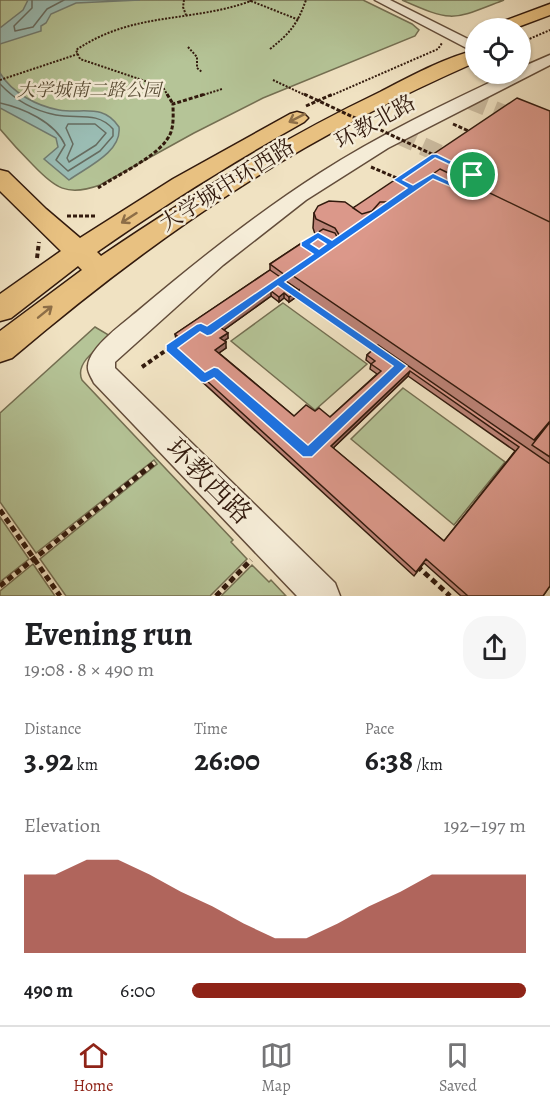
<!DOCTYPE html>
<html lang="en">
<head>
<meta charset="utf-8">
<style>
	body { margin:0; font-family:Alegreya,"Noto Serif SC",serif; background:#f6f6f6; color:#202124; height:100vh; display:flex; flex-direction:column; font-size:22px; white-space:nowrap }
	* { box-sizing:border-box; margin:0 }
	p { font-size:20px; color:#757577 }
	.icon { flex:none; width:33px; height:33px; fill:none; stroke:currentColor; stroke-width:2; stroke-linecap:round; stroke-linejoin:round }
	.map { position:relative; height:596px; overflow:hidden }
	.panel { display:flex; flex-direction:column; background:#fff; flex:1 }
	.panel>* { flex:none }
	.controls { position:absolute; left:465px; top:18px; display:grid; gap:12px }
	.controls a { display:grid; place-items:center; width:66px; height:66px; border-radius:50%; background:#fff; box-shadow:0 2px 4px #0004; font-size:30px }
	.pin { position:absolute; display:grid; place-items:center; width:51px; height:51px; color:#fff; margin:-26px; border:3px solid #fff; border-radius:50%; box-shadow:0 2px 6px #0007 }
	.round { display:grid; place-items:center; flex:none; width:63px; height:63px; border-radius:24px; background:#f6f6f6 }
	.summary { display:flex; align-items:center; justify-content:space-between; height:102px; padding:0 24px }
	h1 { font-size:33px; font-weight:700; line-height:45px }
	.stats { display:grid; grid-template-columns:repeat(3,1fr); gap:9px; height:102px; padding:6px 24px }
	.stats div { display:grid; align-content:center }
	.stats b { font-size:30px; font-weight:700 }
	.stats small { font-size:16px; font-weight:400 }
	.stats p { font-size:16px }
	.chart { height:168px; padding:12px 24px }
	.chart p { display:flex; justify-content:space-between }
	.chart svg { width:100%; height:108px; margin-top:6px; fill:#8f2418; opacity:.7 }
	ul { padding:0 24px; list-style:none; font-size:20px }
	li { display:grid; grid-template-columns:96px 72px 1fr; align-items:center; height:45px }
	li i { height:15px; border-radius:8px; background:#8f2418 }
	.menu { display:flex; justify-content:space-around; align-items:center; height:84px; border-top:2px solid #e0e0e0; background:#fff; font-size:16px; color:#757577 }
	.menu a { display:grid; justify-items:center; gap:3px }
	.menu .on { color:#8f2418 }
	.map>svg:first-child { display:block }
	.green { fill:#b5c497; stroke:#746f52; stroke-width:1.5 }
	.water { fill:#9abdb5; stroke:#707c72; stroke-width:1.5 }
	.lines { fill:none; stroke-linecap:round; stroke-linejoin:round }
	.shore { stroke:#666c61; stroke-width:1.5 }
	.minor-tunnel { stroke:#caba9e; stroke-width:18; stroke-dasharray:18 9; stroke-linecap:butt }
	.minor-casing { stroke:#624c3a; stroke-width:3 }
	.major-casing { stroke:#321a0d; stroke-width:3 }
	.path-far3 { stroke:#321a0d; stroke-width:2; stroke-dasharray:2 1.5; stroke-linecap:butt }
	.path-far2 { stroke:#321a0d; stroke-width:3; stroke-dasharray:4 2; stroke-linecap:butt }
	.path-far1 { stroke:#321a0d; stroke-width:4; stroke-dasharray:4.5 3; stroke-linecap:butt }
	.path { stroke:#321a0d; stroke-width:5; stroke-dasharray:6 4; stroke-linecap:butt }
	.minor { fill:#f5ecd7; fill-rule:evenodd }
	.major { fill:#e8c181; fill-rule:evenodd }
	.path-bridge-far1 { stroke:#321a0d; stroke-width:2; stroke-dasharray:2 1.5; stroke-linecap:butt }
	.path-bridge { stroke:#321a0d; stroke-width:3; stroke-dasharray:4 2; stroke-linecap:butt }
	.wall { fill:#bc8377; stroke:#321a0d; stroke-width:1.5; fill-rule:evenodd }
	.shaded-wall { fill:#996a61; stroke:#321a0d; stroke-width:1.5 }
	.building { fill:#db988a; stroke:#321a0d; stroke-width:1.5; fill-rule:evenodd }
	.oneway { stroke:#8d6e47 }
	.route { fill:#1a73e8; stroke:#fff; stroke-width:1.5; fill-rule:evenodd }
	.labels { text-anchor:middle; dominant-baseline:central; stroke-width:5; stroke-linejoin:round; paint-order:stroke }
	.far-park-label { font-size:18px; font-style:italic; fill:#594d36; stroke:#f5ecd7 }
	.street-label { font-size:22px; fill:#321a0d; stroke:#f5ecd7 }
	.near-street-label { font-size:27px; fill:#321a0d; stroke:#f5ecd7 }
</style>
</head>
<body>
<div class="map">
<svg width="550" height="596" viewBox="0 0 550 596">
	<rect width="100%" height="100%" fill="#f0e2c2"/>
	<filter id="stains"><feTurbulence type="fractalNoise" baseFrequency=".00333" numOctaves="4"/><feColorMatrix values="0 0 0 0 .2 0 0 0 0 .09 0 0 0 0 .02 0 0 0 .5 -.17"/></filter>
	<radialGradient id="worn" r=".72"><stop offset=".6" stop-color="#630" stop-opacity="0"/><stop offset="1" stop-color="#630" stop-opacity=".3"/></radialGradient>
	<!-- green -->
	<path class="green" d="M 0,0 L 363,0 L 412,24 L 419,30 L 415,36 L 263,98 L 194,133 L 100,185 C 67,197 55,188 33,165 C 21,153 10,141 0,129 Z
		M 402,0 L 504,0 C 452,20 454,23 402,0 Z
		M 283,303 L 367,364 L 315,410 L 231,341 Z
		M 95,327 L 112,337 C 100,347 74,362 82,380 L 233,540 L 231,542 L 247,559 L 210,596 L 66,596 L 40,559 L 157,464 L 154,460 L 36,553 L 0,502 L 0,413 Z
		M 403,388 L 505,462 L 454,525 L 351,439 Z
		M 0,517 L 29,559 L 0,582 Z
		M 33,564 L 55,596 L 0,596 L 0,591 Z
		M 252,565 L 269,582 L 271,580 L 286,596 L 221,596 Z"/>
	<!-- water -->
	<path class="water" d="M 28,0 L 140,0 L 76,3 L 51,14 L 46,23 L 41,26 L 41,31 L 0,44 L 0,28 L 23,10 Z
		M 0,73 C 12,93 37,106 59,110 C 83,114 103,103 119,127 C 122,152 87,167 69,180 L 44,159 L 58,147 L 56,138 L 0,108 Z"/>
	<g class="lines">
		<!-- shore -->
		<path class="shore" d="M 32,0 L 32,8 L 14,26 L 15,31 L 33,27 L 47,9 L 64,0
			M 0,84 C 15,100 35,111 56,115 C 78,119 97,111 113,129 L 113,136 L 100,151 L 68,171 L 56,160 L 65,145 C 55,122 23,108 0,103
			M 68,124 L 95,124 L 106,133 L 96,145 L 69,162 L 67,158 L 73,144 L 66,128 Z"/>
		<!-- minor-tunnel -->
		<path class="minor-tunnel" d="M 469,100 L 550,132
			M 398,135 L 467,166"/>
		<defs>
			<path id="minor" d="M 375,0 L 390,0 L 476,43 L 476,53 Z
				M 550,55 L 550,65 L 388,148 L 306,200 L 223,265 L 115,362 L 115,368 L 335,583 L 340,596 L 297,596 L 94,383 C 92,378 87,372 88,366 C 89,347 125,322 139,310 C 197,261 256,214 320,173 C 379,135 444,104 508,74 L 520,74 L 520,68 Z"/>
			<path id="major" d="M 550,4 L 550,15 L 515,28 L 494,28 L 496,24 Z
				M 476,50 L 476,62 C 392,99 311,141 234,191 C 156,241 83,298 12,358 L 0,362 L 0,331 L 82,270 L 78,266 L 11,318 L 0,321 L 0,294 L 61,251 L 0,191 L 0,170 L 8,172 L 46,209 L 80,238 L 173,179 L 290,114 L 297,112 L 304,114 L 308,118 L 304,122 C 233,162 164,205 97,252 L 101,256 C 191,195 282,139 380,92 C 409,77 444,58 476,50 Z"/>
		</defs>
		<!-- minor casing -->
		<use href="#minor" class="minor-casing"/>
		<!-- major casing -->
		<use href="#major" class="major-casing"/>
		<!-- path-far3 -->
		<path class="path-far3" d="M 184,0 L 183,7 L 186,15
			M 251,1 L 299,20
			M 520,43 L 550,30
			M 188,47 L 197,57 L 197,68 L 202,72
			M 270,49 C 290,33 297,25 306,0
			M 0,80 L 78,54
			M 168,96 L 163,87 L 80,59 L 76,50 C 134,11 190,23 251,1 L 248,0
			M 200,96 L 222,89
			M 330,96 L 438,49 L 442,43"/>
		<!-- path-far2 -->
		<path class="path-far2" d="M 167,94 L 173,104
			M 306,106 L 333,94
			M 453,124 L 471,132
			M 371,167 L 399,179
			M 98,188 C 118,174 163,155 171,132 C 174,123 173,113 173,104 L 205,94
			M 67,216 L 95,216"/>
		<!-- path-far1 -->
		<path class="path-far1" d="M 37,258 L 39,242
			M 295,293 L 377,350
			M 142,367 L 181,340"/>
		<!-- path -->
		<path class="path" d="M 0,510 L 60,596
			M 417,566 L 450,596
			M 0,586 L 153,464
			M 216,596 L 251,560"/>
		<!-- minor -->
		<use href="#minor" class="minor"/>
		<!-- major -->
		<use href="#major" class="major"/>
		<!-- path-bridge-far1 -->
		<path class="path-bridge-far1" d="M 273,80 L 307,96"/>
		<!-- path-bridge -->
		<path class="path-bridge" d="M 304,94 L 438,157"/>
	</g>
	<!-- wall -->
	<path class="wall" d="M 550,111 L 550,586 L 543,596 L 461,596 L 424,563 L 414,576 L 173,355 L 172,349 L 181,343 L 176,339 L 175,334 L 270,270 L 270,264 L 315,234 L 313,228 L 314,213 L 353,208 ZM 299,295 L 375,348 L 367,355 L 366,360 L 371,364 L 370,369 L 377,374 L 330,417 L 315,411 L 294,416 L 219,353 L 226,348 L 224,341 L 228,338 L 224,330 L 271,296 L 279,302 L 284,298 L 289,302 ZM 408,376 L 515,451 L 444,541 L 333,448 Z"/>
	<!-- shaded-wall -->
	<path class="shaded-wall" d="M 299,290 L 299,295 L 289,302 L 289,297 Z
		M 271,291 L 271,296 L 221,332 L 220,327 Z
		M 284,293 L 284,298 L 279,302 L 279,297 Z
		M 228,333 L 228,338 L 221,343 L 220,338 Z
		M 226,342 L 226,348 L 216,355 L 215,350 Z
		M 410,371 L 408,376 L 330,451 L 331,446 Z"/>
	<!-- building -->
	<path class="building" d="M 517,98 L 550,111 L 550,222 L 440,169 L 393,202 L 380,202 L 372,211 L 362,214 L 353,208 Z
		M 440,169 L 550,222 L 550,421 L 534,440 L 289,273 L 341,238 L 335,228 L 316,219 L 314,213 L 318,206 L 329,201 L 345,202 L 362,214 L 372,211 L 380,202 L 393,202 Z
		M 323,229 L 335,233 L 338,239 L 289,273 L 289,278 L 270,264 Z
		M 270,270 L 299,290 L 289,297 L 284,293 L 279,297 L 271,291 L 220,327 L 228,333 L 220,338 L 226,342 L 215,350 L 294,416 L 306,405 L 315,411 L 319,408 L 330,417 L 381,371 L 371,364 L 375,361 L 367,355 L 378,345 L 550,464 L 550,586 L 543,596 L 468,596 L 426,559 L 416,572 L 172,349 L 184,342 L 175,334 ZM 410,371 L 519,447 L 444,541 L 331,446 Z
		M 550,422 L 550,457 L 532,445 Z"/>
	<!-- one-way arrows -->
	<defs><path id="oneway-shaft" d="M-6 0H5M1.5-3L5.5 0L1.5 3" fill="none" stroke-width="1.6" stroke-linecap="round" stroke-linejoin="round" transform="scale(1.5)"/></defs>
	<g class="oneway">
		<use href="#oneway-shaft" transform="translate(297 118) rotate(153)"/>
		<use href="#oneway-shaft" transform="translate(129 218) rotate(147)"/>
		<use href="#oneway-shaft" transform="translate(45 312) rotate(-39)"/>
	</g>
	<!-- route -->
	<path class="route" d="M 432,154 L 437,154 L 478,174 L 456,189 L 433,179 L 285,282 L 407,366 L 312,457 L 303,457 L 214,378 L 205,383 L 201,382 L 166,351 L 166,345 L 197,324 L 201,323 L 207,326 L 313,254 L 301,246 L 301,242 L 318,232 L 332,240 L 407,188 L 393,180 ZM 435,158 L 469,174 L 455,184 L 433,173 L 413,185 L 403,180 ZM 318,239 L 326,244 L 319,249 L 311,244 ZM 278,286 L 393,366 L 308,445 L 218,368 L 214,367 L 205,372 L 178,348 L 200,332 L 207,336 L 211,335 Z"/>
	<g class="labels">
		<!-- far-park labels -->
		<g class="far-park-label">
			<text x="89" y="90">大学城南二路公园</text>
		</g>
		<!-- street labels -->
		<g class="street-label">
			<text transform="translate(375 122) rotate(-29)">环教北路</text>
			<text transform="translate(227 185) rotate(-32)">大学城中环西路</text>
		</g>
		<!-- near-street labels -->
		<g class="near-street-label">
			<text transform="translate(209 481) rotate(45)">环教西路</text>
		</g>
	</g>
	<rect width="100%" height="100%" filter="url(#stains)"/>
	<rect width="100%" height="100%" fill="url(#worn)"/>
</svg>
<div class="controls">
<a><svg class="icon" aria-label="locate" viewBox="0 0 24 24"><circle cx="12" cy="12" r="6"/><path d="M12 2v4M12 18v4M2 12h4M18 12h4"/></svg></a>
</div>
<div class="pin" style="left:473px;top:175px;background:#1e9e55"><svg class="icon" aria-label="arrive" viewBox="0 0 24 24"><path d="M6 21V4h12l-3 4 3 4H6"/></svg></div>
</div>
<section class="panel">
<div class="summary"><div><h1>Evening run</h1><p>19:08 · 8 × 490 m</p></div><a class="round"><svg class="icon" aria-label="share" viewBox="0 0 24 24"><path d="M12 15V3M7 8l5-5 5 5M5 13v7h14v-7"/></svg></a></div>
<div class="stats">
<div><p>Distance</p><b>3.92<small> km</small></b></div>
<div><p>Time</p><b>26:00</b></div>
<div><p>Pace</p><b>6:38<small> /km</small></b></div>
</div>
<div class="chart"><p><span>Elevation</span>192–197 m</p>
<svg viewBox="0 0 160 44" preserveAspectRatio="none"><path d="M0 44V12L10 12L20 6L30 6L40 12L50 19L60 25L70 32L80 38L90 38L100 32L110 25L120 19L130 12L140 12L150 12L160 12V44z"/></svg>
</div>
<ul>
<li><b>490 m</b>6:00<i style="width:100%"></i></li>
</ul>
</section>
<nav class="menu">
<a class="on"><svg class="icon" aria-label="home" viewBox="0 0 24 24"><path d="M3 11l9-7 9 7M6 9v11h12V9"/></svg>Home</a>
<a><svg class="icon" aria-label="map" viewBox="0 0 24 24"><path d="M3 6l6-2 6 2 6-2v14l-6 2-6-2-6 2zM9 4v14M15 6v14"/></svg>Map</a>
<a><svg class="icon" aria-label="saved" viewBox="0 0 24 24"><path d="M7 4h10v16l-5-4-5 4z"/></svg>Saved</a>
</nav>
</body>
</html>
